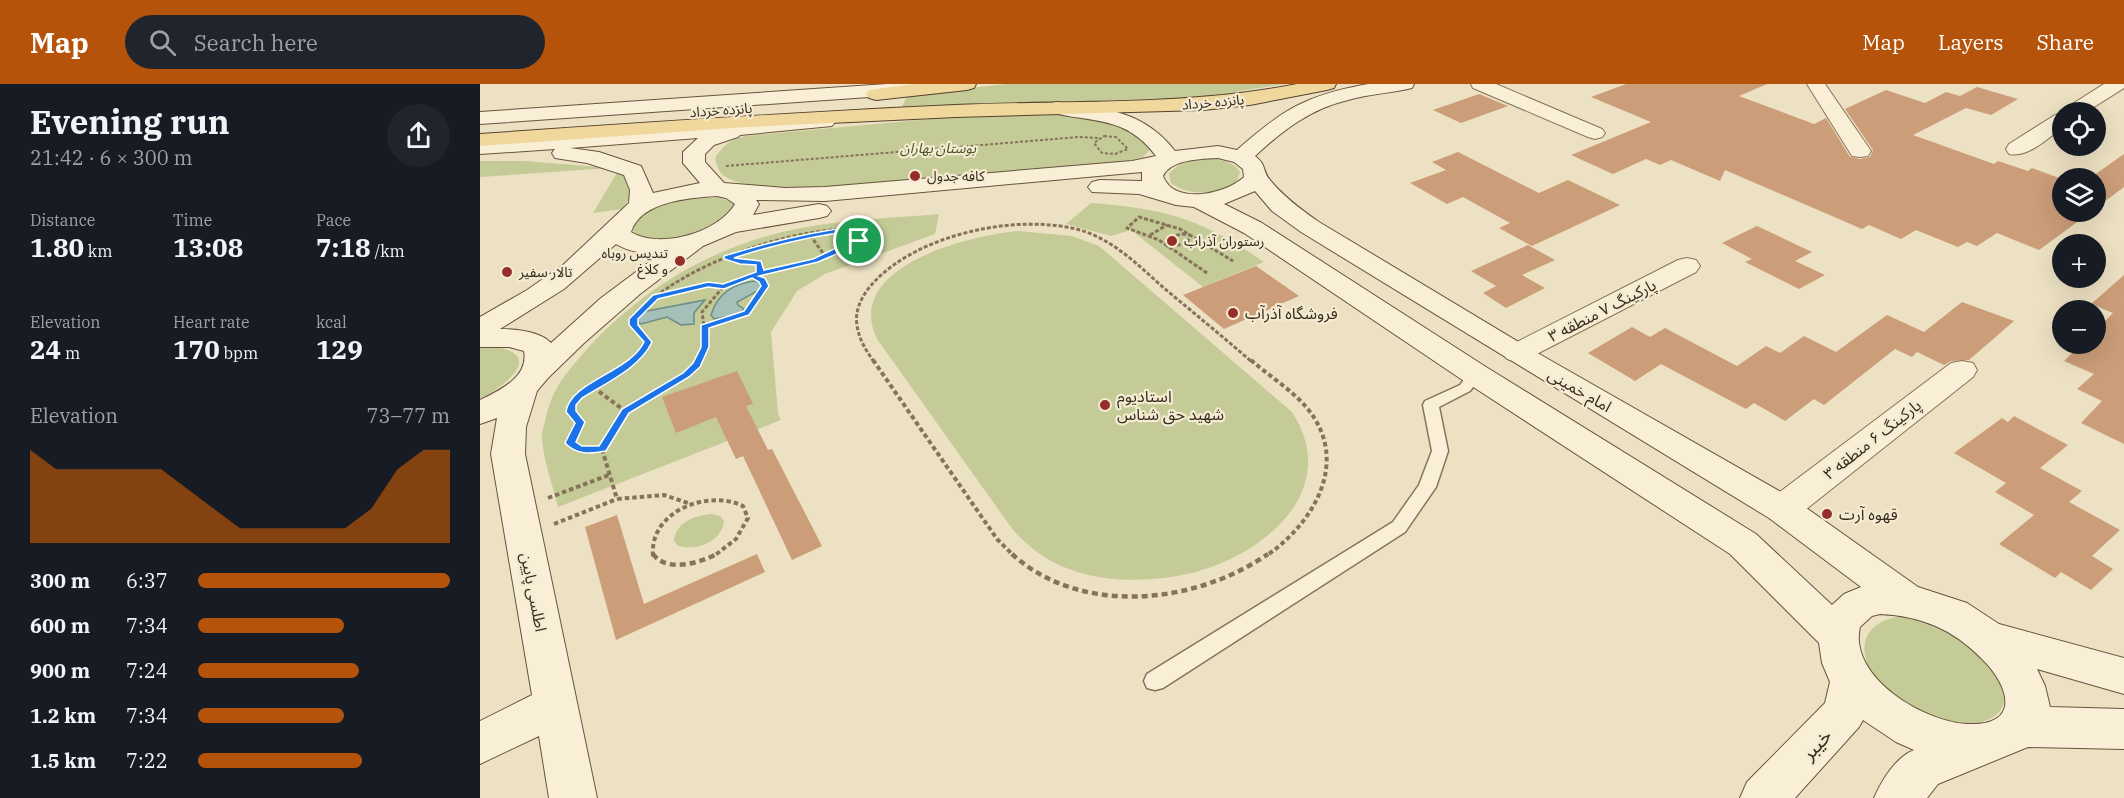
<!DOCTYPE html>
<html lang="en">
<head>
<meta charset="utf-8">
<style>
	body { margin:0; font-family:"IBM Plex Serif","Noto Sans Arabic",serif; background:#20242c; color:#f1f3f6; height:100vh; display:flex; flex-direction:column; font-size:22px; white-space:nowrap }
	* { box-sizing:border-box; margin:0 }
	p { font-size:20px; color:#9ea1a6 }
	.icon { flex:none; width:33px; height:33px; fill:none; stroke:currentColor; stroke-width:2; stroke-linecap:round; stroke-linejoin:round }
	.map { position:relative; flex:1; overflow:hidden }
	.side { display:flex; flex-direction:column; background:#171b24; width:480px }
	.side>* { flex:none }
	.tools { position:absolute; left:1572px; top:18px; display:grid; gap:12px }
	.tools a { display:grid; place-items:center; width:54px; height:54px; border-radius:50%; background:#171b24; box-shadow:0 6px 24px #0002; font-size:30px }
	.pin { position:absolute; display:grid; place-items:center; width:51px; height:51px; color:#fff; margin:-26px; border:3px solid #fff; border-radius:50%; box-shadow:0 2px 6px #0007 }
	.round { display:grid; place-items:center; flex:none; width:63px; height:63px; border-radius:32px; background:#20242c }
	.summary { display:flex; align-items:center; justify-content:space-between; height:102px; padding:0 30px }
	h1 { font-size:33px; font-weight:700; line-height:45px }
	.figures { display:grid; grid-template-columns:repeat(3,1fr); gap:9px; height:102px; padding:6px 30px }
	.figures div { display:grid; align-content:center }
	.figures b { font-size:26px; font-weight:700 }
	.figures small { font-size:16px; font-weight:400 }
	.figures p { font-size:16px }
	.chart { height:168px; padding:12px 30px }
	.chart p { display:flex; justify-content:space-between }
	.chart svg { width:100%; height:108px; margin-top:6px; fill:#b45309; opacity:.7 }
	ul { padding:0 30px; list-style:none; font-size:20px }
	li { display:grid; grid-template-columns:96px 72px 1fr; align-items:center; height:45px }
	li i { height:15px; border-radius:8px; background:#b45309 }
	header { display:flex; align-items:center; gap:36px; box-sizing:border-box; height:84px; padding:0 30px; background:#b45309; color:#fff }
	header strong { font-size:28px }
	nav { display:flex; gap:33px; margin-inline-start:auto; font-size:21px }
	.search { width:420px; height:54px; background:#20242c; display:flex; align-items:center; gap:15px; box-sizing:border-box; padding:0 21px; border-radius:33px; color:#9ea1a6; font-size:22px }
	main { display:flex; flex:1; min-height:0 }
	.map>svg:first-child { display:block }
	.green { fill:#c4cb97 }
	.water { fill:#a5c0b9; stroke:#6c8e86; stroke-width:1.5 }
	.building { fill:#cb9d79 }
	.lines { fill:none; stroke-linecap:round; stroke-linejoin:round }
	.lane-casing { stroke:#87735a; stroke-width:3 }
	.street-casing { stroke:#87735a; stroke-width:2 }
	.secondary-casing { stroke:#68543d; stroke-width:2 }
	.primary-casing { stroke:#54412e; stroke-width:2 }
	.path-far3 { stroke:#87735a; stroke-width:2; stroke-dasharray:3 2; stroke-linecap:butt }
	.path-far2 { stroke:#87735a; stroke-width:3; stroke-dasharray:4 2; stroke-linecap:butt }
	.path-far1 { stroke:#87735a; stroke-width:4; stroke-dasharray:4.5 3; stroke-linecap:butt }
	.path { stroke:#87735a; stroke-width:4.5; stroke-dasharray:6 4; stroke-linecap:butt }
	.lane { fill:#f8efd6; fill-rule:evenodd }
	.street { fill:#f8efd6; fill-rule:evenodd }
	.secondary { fill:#f8efd6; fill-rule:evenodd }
	.primary { fill:#f0d79b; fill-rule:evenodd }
	.route { fill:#1a73e8; stroke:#fff; stroke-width:1.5; fill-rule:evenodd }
	.poi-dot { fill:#952d2b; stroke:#f5ebd2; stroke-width:2 }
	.labels { text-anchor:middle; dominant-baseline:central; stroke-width:4.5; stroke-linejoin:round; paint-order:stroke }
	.far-street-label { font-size:14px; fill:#372b1e; stroke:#f5ebd2 }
	.far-park-label { font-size:14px; font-style:italic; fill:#465325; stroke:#f5ebd2 }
	.far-poi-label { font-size:14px; fill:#372b1e; stroke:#f5ebd2; text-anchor:start }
	.street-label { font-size:16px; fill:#372b1e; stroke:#f5ebd2 }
	.poi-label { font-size:16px; fill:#372b1e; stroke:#f5ebd2; text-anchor:start }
	.near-street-label { font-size:20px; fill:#372b1e; stroke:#f5ebd2 }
</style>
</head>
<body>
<header>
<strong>Map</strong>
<div class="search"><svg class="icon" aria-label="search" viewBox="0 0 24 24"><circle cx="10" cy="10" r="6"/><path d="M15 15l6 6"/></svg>Search here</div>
<nav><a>Map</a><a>Layers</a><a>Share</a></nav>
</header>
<main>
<section class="side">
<div class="summary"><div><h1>Evening run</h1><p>21:42 · 6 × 300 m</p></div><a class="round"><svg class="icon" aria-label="share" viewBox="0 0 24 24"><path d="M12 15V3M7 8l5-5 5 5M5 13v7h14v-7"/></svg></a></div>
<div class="figures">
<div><p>Distance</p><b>1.80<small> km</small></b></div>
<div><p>Time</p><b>13:08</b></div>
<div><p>Pace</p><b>7:18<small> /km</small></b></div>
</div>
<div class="figures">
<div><p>Elevation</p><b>24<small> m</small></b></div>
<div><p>Heart rate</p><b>170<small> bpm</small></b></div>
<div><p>kcal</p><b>129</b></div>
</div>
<div class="chart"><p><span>Elevation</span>73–77 m</p>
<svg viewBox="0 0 160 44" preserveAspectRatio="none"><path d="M0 44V6L10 14L20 14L30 14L40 14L50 14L60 22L70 30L80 38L90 38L100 38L110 38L120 38L130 30L140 14L150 6L160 6V44z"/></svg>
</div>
<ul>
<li><b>300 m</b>6:37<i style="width:100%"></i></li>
<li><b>600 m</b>7:34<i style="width:58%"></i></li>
<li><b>900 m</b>7:24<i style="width:64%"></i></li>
<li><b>1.2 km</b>7:34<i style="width:58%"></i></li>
<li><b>1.5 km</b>7:22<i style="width:65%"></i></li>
</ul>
</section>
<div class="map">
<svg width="1644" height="714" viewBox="0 0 1644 714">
	<rect width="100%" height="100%" fill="#ede1c3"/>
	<!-- green -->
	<path class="green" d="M 526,0 L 805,0 L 722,13 L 421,24 L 428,11 Z
		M 613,30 L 665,50 L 671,65 L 663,73 L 648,77 L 344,103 C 319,103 257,108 240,88 C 238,85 236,78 235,74 C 243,61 250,56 266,52 L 472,33 Z
		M 725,75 C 738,75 752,76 760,88 L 757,97 C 739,111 710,113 691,99 L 689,90 C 698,78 712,76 725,75 Z
		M 0,77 L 45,77 L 131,84 L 0,93 Z
		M 138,87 L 158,98 L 143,125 L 113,129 Z
		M 235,112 L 250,117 L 254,121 L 253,126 C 244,133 233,145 222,149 C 206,155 163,162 153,146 C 157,117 213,114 235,112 Z
		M 611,119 C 687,125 720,134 784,178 L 723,203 L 651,146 L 631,152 L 586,140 Z
		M 459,130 L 455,150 L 345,190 L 317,207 L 291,248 L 298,330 L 301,336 L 78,423 C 73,402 64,378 62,356 C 61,351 63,344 65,338 C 71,308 81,295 101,272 C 151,214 217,171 291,151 C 345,136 403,135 459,130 Z
		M 539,147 L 592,152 L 619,162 L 812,328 C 866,411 773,480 697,492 C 661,498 623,498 589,485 C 566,477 549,463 533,446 L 397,255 C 362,182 491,151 539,147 Z
		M 16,263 C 67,272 21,304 0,315 L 0,264 Z
		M 232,430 L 240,432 L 244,437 C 242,458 216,467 198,462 L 194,457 C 196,438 215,431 232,430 Z
		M 1415,533 C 1435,533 1458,538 1476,548 C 1484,553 1492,564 1498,571 C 1505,578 1514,586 1520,594 C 1523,598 1523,603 1524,607 C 1528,629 1509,638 1491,640 C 1468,643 1429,625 1411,611 C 1381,586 1369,545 1415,533 Z"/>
	<!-- water -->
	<path class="water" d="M 275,197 L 282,199 L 281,205 L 257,218 L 258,221 L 264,225 L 261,230 L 234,235 L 231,231 C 237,210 254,199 275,197 Z
		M 225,216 L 214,229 L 214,240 L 201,241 L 187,233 L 161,240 L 157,238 L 162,228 Z"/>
	<!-- building -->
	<path class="building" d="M 1146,0 L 1287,0 L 1259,12 L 1334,40 L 1346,34 L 1370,73 L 1380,75 L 1390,73 L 1393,66 L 1365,25 L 1406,6 L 1445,19 L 1466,8 L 1480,12 L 1497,3 L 1538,15 L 1511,31 L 1486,24 L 1433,51 L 1514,80 L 1518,77 L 1548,87 L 1552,84 L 1582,95 L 1582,128 L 1611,128 L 1559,166 L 1517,149 L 1497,162 L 1487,158 L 1478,163 L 1436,146 L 1421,155 L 1389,141 L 1382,145 L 1245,86 L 1240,97 L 1191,76 L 1180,81 L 1166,75 L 1133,90 L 1091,71 L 1171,38 L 1111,13 Z
		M 999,10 L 1028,22 L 981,39 L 953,26 Z
		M 978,68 L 1059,109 L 1088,96 L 1140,121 L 1052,162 L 1019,144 L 1030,139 L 983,113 L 967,120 L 930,99 L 966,86 L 952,78 Z
		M 1644,70 L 1644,103 L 1616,124 L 1616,94 L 1610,94 Z
		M 1277,142 L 1332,168 L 1315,177 L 1345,191 L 1319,205 L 1265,178 L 1272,175 L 1242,159 Z
		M 1048,161 L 1075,176 L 1042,191 L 1065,204 L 1026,224 L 1003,209 L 1016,202 L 991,187 Z
		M 776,182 L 819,212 L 744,245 L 703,211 Z
		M 1644,191 L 1644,360 L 1601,339 L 1622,317 L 1597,305 L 1614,290 L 1584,277 L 1601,260 L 1616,260 L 1616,246 L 1633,229 L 1611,220 Z
		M 1482,218 L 1534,237 L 1489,276 L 1471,277 L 1464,281 L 1437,268 L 1432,273 L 1415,265 L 1344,321 L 1334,315 L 1305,337 L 1274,319 L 1266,325 L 1181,280 L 1155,297 L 1108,269 L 1152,243 L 1170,253 L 1185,244 L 1257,282 L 1286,262 L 1300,269 L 1324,252 L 1356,268 L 1407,231 L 1444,248 Z
		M 257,287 L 273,320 L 266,322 L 288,366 L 292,365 L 342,462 L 312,476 L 263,372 L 256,375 L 236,333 L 196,349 L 182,313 Z
		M 1534,332 L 1588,361 L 1560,384 L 1602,407 L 1589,418 L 1640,446 L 1612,472 L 1633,485 L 1611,506 L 1581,488 L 1575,494 L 1519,460 L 1554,431 L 1515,408 L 1526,399 L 1474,369 L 1522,334 L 1528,338 Z
		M 137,431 L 164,520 L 277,470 L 285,488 L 136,556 L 105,443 Z"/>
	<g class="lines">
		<defs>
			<path id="lane" d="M 995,285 L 1003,290 L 990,307 L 959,323 L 968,367 L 956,403 L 925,448 L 683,604 L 675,606 L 667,604 L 664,597 L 667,590 L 913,438 L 939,401 L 952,367 L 943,321 L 945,317 L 980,301 L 990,287 Z"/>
			<path id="street" d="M 991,0 L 1016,0 L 1122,45 L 1125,49 L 1122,53 L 1115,55 L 1108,53 L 993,4 Z
				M 1327,0 L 1345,0 L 1391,67 L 1388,72 L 1380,73 L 1372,72 Z
				M 1624,0 L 1644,0 L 1644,4 L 1606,28 L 1583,28 L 1586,24 Z
				M 1582,29 L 1582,44 C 1568,54 1548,74 1529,70 L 1526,65 L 1529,60 L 1575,31 Z
				M 1207,174 L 1216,176 L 1220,182 L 1216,188 L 1047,275 L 1037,278 L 1027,275 L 1022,269 L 1027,263 L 1198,176 Z
				M 1482,277 L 1493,279 L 1497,286 L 1493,293 L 1315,434 L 1302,438 L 1289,434 L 1284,425 L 1289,416 L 1471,279 Z"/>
			<path id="secondary" d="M 407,0 L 439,0 L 442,4 L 439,8 L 432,10 L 0,40 L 0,28 Z
				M 888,0 L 934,0 L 932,4 C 911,9 889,10 868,16 C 830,25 803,46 775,72 C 787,81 782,87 790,96 C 804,113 820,125 839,138 L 1047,263 L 1315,416 L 1438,503 L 1487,519 L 1519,540 L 1644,574 L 1644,610 L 1557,585 L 1565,602 L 1570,623 L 1644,625 L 1644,665 L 1548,663 L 1458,700 L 1447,714 L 1394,714 C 1402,696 1415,674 1434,666 L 1416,658 L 1383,636 L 1379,643 L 1315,714 L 1260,714 L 1267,698 L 1345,619 L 1350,598 L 1342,579 L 1339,559 L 1250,470 L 984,297 L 764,149 L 714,123 L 696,121 L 659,110 L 612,108 L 608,103 L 612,98 L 620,96 L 662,97 L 662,88 L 345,117 L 276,116 L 279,120 L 273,131 L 339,120 L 347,122 L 351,127 L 347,132 L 339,134 L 256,148 L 223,162 L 160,210 L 104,259 L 68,294 L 57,307 L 46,343 L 45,370 L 117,714 L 69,714 L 59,652 L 0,680 L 0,637 L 52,611 L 11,370 L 17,334 L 0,340 L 0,316 C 20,306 49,293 44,267 L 29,263 L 0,263 L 0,233 L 47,206 L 83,181 L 149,119 L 150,106 L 144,91 L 107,79 L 75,74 L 72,69 L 75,65 L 0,70 L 0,58 L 345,32 L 352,34 L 355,38 L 352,42 L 260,51 L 258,53 L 234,61 L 225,70 L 225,78 L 244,99 L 305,104 L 345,103 L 652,77 L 676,72 C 646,31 612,39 569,28 L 566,24 L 569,20 L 576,18 C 624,24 663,26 695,67 L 738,62 L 757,66 C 803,25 827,11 888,0 ZM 218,54 L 203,68 L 203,79 L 220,99 L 173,109 L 161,82 L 119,68 L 90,64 ZM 738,74 L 754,78 L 763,85 L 764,93 C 746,110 694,122 683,92 C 691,75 722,75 738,74 ZM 775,107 L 792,127 L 821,148 L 1289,434 L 1381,503 L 1364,510 L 1352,521 L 1276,450 L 1006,283 L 782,139 L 744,120 ZM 237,112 L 246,114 L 255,120 C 239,148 180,166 151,148 C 161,117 209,114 237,112 ZM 136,160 C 149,168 166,170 180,170 L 121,214 L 71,259 C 60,247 35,245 20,245 L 84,205 ZM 1400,530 C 1441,532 1473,545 1502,575 C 1529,601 1542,642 1488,640 C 1446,639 1368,594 1380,543 L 1392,532 Z"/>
			<path id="primary" d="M 435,0 L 496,0 L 494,4 L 487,6 L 396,16 L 389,14 L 386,10 L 389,6 Z
				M 817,0 L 856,0 L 854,4 L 847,6 L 770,21 L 723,26 L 476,33 L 267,43 L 0,62 L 0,50 C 158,39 316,28 475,21 C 589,16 705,22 817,0 Z"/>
		</defs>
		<!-- lane casing -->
		<use href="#lane" class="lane-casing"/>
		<!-- street casing -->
		<use href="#street" class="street-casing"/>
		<!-- secondary casing -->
		<use href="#secondary" class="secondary-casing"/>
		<!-- primary casing -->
		<use href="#primary" class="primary-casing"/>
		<!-- path-far3 -->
		<path class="path-far3" d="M 624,52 L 636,53 L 648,65 L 635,70 L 622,69 L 614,59 Z
			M 246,82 L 599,53 L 618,54"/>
		<!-- path-far2 -->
		<path class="path-far2" d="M 702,150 L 710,151 L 707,160 L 687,162 L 689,153 Z
			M 330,151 L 345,172
			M 670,151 L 687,141
			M 247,174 L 260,178 L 279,179 L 280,189
			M 727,189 L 679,156 L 647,144 L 659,133 L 700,145 L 753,177
			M 183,211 L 220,202 L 243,202
			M 224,242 L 267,229 L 285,202 L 282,196 L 273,192
			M 148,278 L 164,267 L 168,258 L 153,241 C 155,226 168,219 179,210 C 231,171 326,140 392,145 L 394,150 L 336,176 L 280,189 L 244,202 L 222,228 L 226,257 L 218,278
			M 394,278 C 386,266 379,256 377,241 C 374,225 384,208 395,197 C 440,150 537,129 600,146 C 634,156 659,182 685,205 C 714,229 743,253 772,278"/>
		<!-- path-far1 -->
		<path class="path-far1" d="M 151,276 L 93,317 L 91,328 L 100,338 L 90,359 L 100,366 L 122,365 L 145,327 L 206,291 L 219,276
			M 393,276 L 517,455 L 534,472
			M 771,276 C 789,292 812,306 827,324 C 871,377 834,439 786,472
			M 113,303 L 145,327
			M 122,365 L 137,415 L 184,411 L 211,420
			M 68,414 L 129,391
			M 74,440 L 137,415
			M 173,472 C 169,427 228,405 263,422 L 268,434 L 256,455 L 234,472"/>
		<!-- path -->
		<path class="path" d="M 173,470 C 187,489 219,479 237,470
			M 532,470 C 601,533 716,520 788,470"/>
		<!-- lane -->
		<use href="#lane" class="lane"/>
		<!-- street -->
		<use href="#street" class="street"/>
		<!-- secondary -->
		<use href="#secondary" class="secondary"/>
		<!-- primary -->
		<use href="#primary" class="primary"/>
	</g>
	<!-- route -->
	<path class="route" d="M 380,142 L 396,146 L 394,154 L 338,178 L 279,192 L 285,194 L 289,202 L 269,231 L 229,244 L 229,263 L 220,283 L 209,293 L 149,329 L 126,367 C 110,370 96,371 85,359 L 95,339 L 86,328 C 89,298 150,288 164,258 L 149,241 L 149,235 L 173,211 L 228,198 L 243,200 L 276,188 L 276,181 L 260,180 L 244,175 L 244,172 C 289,158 333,147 380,142 ZM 380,146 L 390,148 L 333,175 L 284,186 L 281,177 L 254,174 C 296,160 337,151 380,146 ZM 272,194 L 279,198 L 281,202 L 264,227 L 221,241 L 221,263 L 213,279 L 203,289 L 142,325 L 119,362 L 102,362 L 96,358 L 105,338 L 96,327 L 96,321 L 102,314 C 126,299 160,284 172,258 L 158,241 L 158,235 L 178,215 L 228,203 L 244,205 Z"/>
	<!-- markers -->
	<g class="poi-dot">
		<circle cx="435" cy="92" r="6"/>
		<circle cx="692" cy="157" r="6"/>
		<circle cx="200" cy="177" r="6"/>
		<circle cx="27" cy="188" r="6"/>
		<circle cx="753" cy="229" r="6"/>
		<circle cx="625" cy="321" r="6"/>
		<circle cx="1347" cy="430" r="6"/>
	</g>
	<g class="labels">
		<!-- far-street labels -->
		<g class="far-street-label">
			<text transform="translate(733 18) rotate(-5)">پانزده خرداد</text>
			<text transform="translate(241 26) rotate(-4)">پانزده خرداد</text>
		</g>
		<!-- far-park labels -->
		<g class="far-park-label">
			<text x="458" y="64">بوستان بهاران</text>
		</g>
		<!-- far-poi labels -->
		<g class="far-poi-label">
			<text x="447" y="92">کافه جدول</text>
			<text x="704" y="157">رستوران آذراب</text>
			<text x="188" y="169" text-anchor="end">تندیس روباه<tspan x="188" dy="16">و کلاغ</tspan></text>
			<text x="39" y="188">تالار سفیر</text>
		</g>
		<!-- street labels -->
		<g class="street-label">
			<text transform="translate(1122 226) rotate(-27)">پارکینگ ۷ منطقه ۳</text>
			<text transform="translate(1100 306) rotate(30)">امام خمینی</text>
			<text transform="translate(1392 355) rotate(-38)">پارکینگ ۶ منطقه ۳</text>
			<text transform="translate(54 508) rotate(79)">اطلسی پایین</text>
		</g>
		<!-- poi labels -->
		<g class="poi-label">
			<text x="765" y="229">فروشگاه آذرآب</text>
			<text x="637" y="312">استادیوم<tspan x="637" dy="18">شهید حق شناس</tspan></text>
			<text x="1359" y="430">قهوه آرت</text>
		</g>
		<!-- near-street labels -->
		<g class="near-street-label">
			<text transform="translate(1336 660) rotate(-47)">خیبر</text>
		</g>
	</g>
</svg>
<div class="tools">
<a><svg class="icon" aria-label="locate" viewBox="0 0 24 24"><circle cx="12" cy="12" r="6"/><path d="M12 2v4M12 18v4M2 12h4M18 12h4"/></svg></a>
<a><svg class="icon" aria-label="layers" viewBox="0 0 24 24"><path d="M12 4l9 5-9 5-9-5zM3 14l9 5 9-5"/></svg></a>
<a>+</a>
<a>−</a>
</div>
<div class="pin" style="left:379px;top:157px;background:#1e9e55"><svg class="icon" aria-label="arrive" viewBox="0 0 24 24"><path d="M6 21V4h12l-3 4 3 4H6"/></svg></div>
</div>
</main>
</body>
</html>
